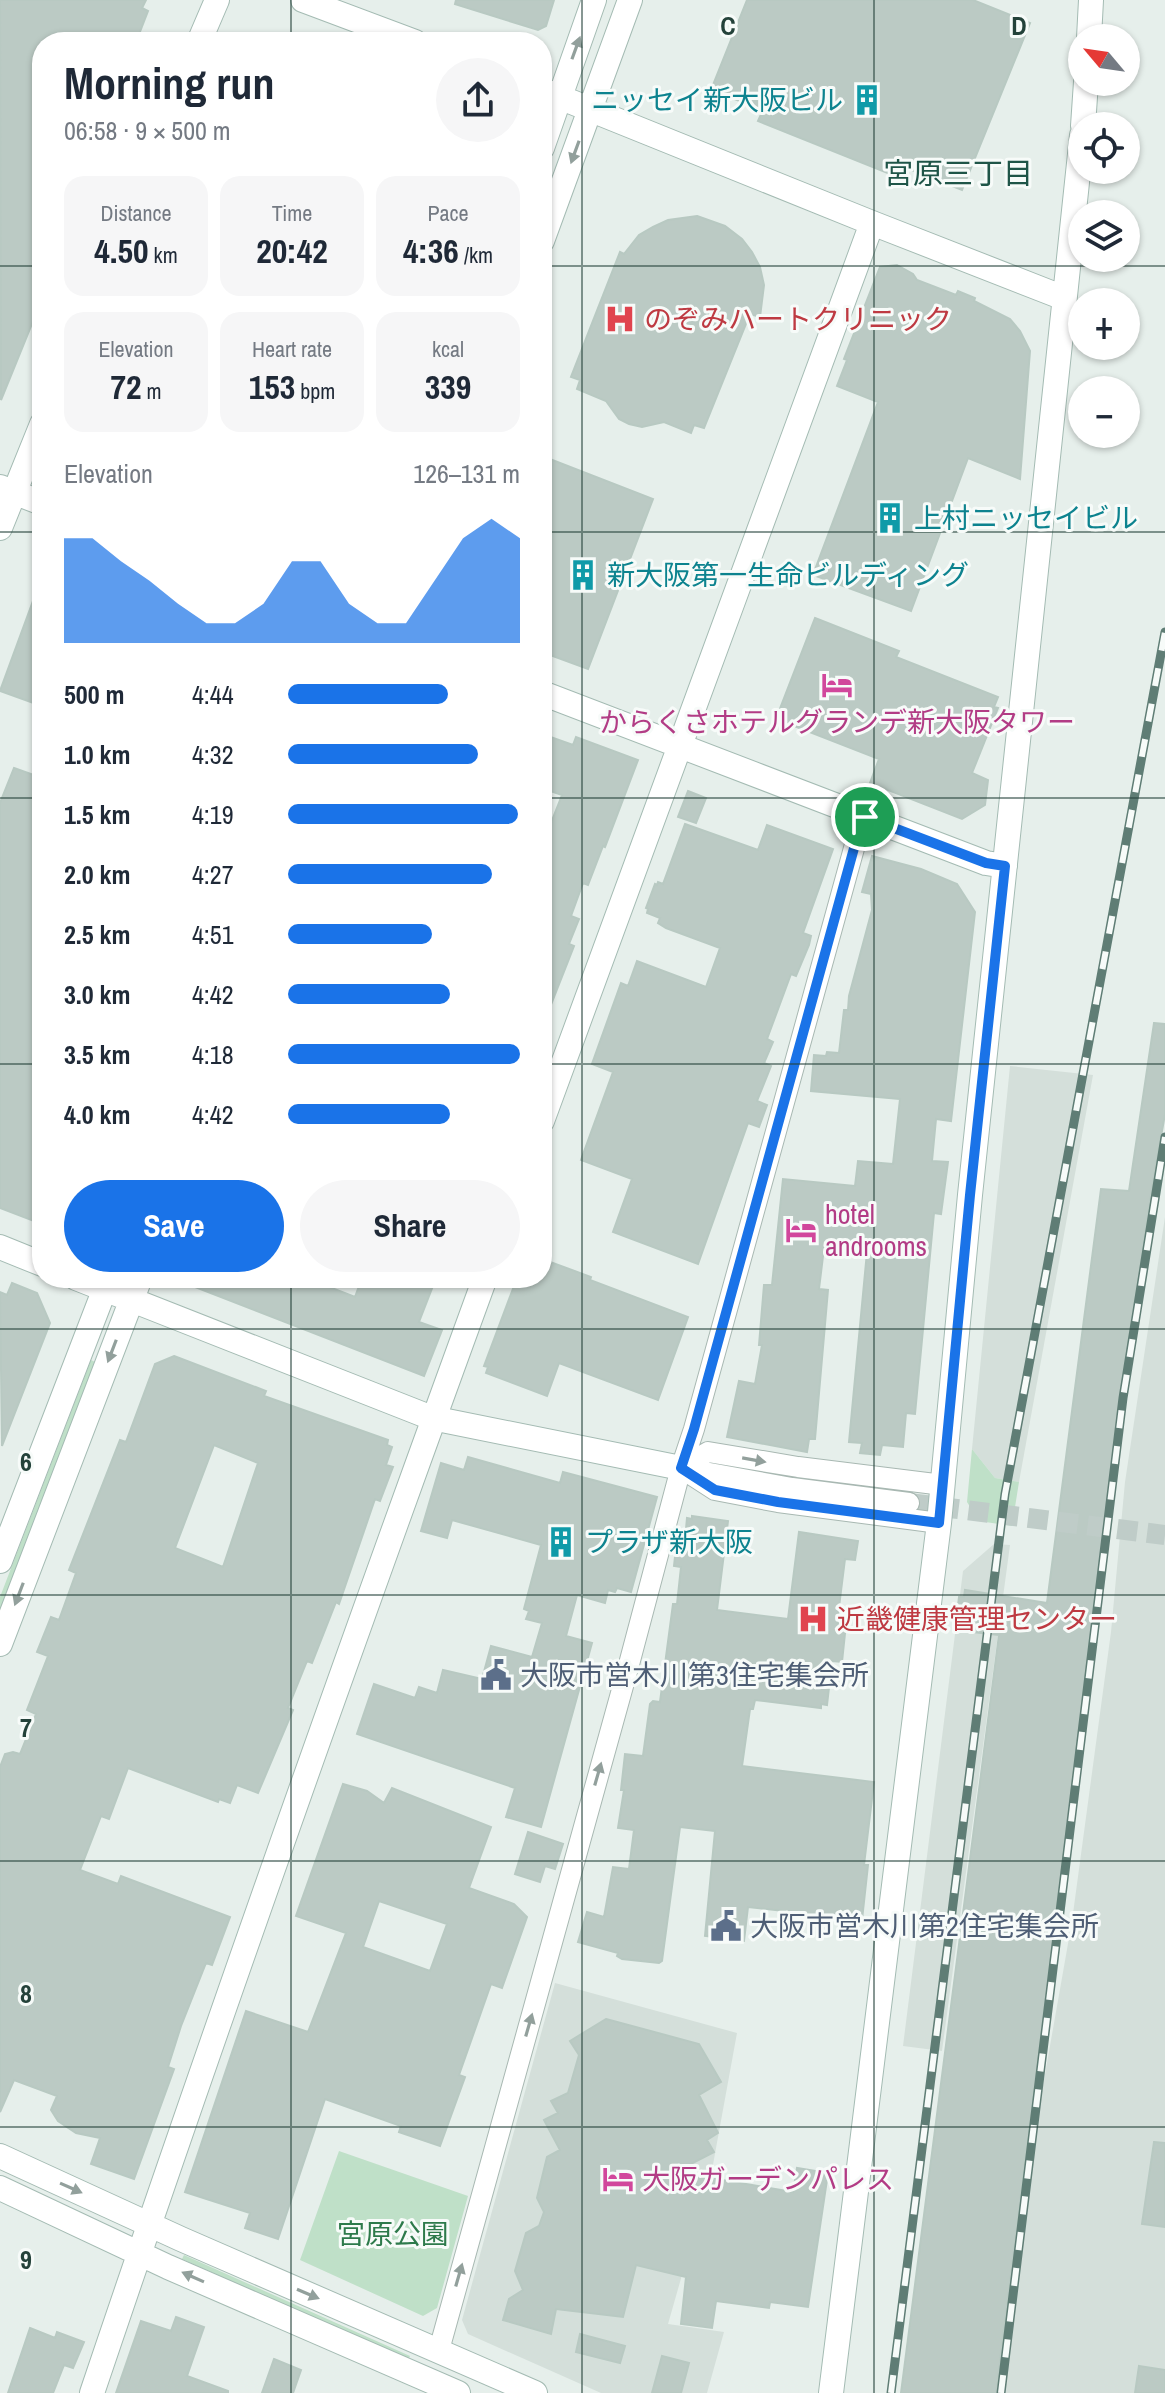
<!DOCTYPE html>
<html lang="en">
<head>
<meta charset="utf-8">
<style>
	body { margin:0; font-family:"Archivo Narrow","Noto Sans JP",sans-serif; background:#f6f6f7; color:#1f2937; height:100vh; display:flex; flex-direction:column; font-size:30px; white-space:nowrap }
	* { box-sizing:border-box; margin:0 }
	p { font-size:26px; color:#747a83 }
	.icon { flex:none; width:44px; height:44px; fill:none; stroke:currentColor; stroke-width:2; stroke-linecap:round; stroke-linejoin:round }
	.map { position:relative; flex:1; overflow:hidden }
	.drawer { position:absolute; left:32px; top:32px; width:520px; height:1256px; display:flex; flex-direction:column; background:#fff; border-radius:32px; box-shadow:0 2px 6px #0004 }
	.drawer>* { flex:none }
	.needle { width:52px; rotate:299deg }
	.fabs { position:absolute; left:1068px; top:24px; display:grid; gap:16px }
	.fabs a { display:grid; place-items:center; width:72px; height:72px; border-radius:50%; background:#fff; box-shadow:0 2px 6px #0004; font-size:40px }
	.pin { position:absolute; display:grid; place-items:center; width:68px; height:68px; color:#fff; margin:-34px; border:4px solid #fff; border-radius:50%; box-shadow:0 2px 8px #0007 }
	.round { display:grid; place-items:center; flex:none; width:84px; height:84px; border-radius:42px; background:#f6f6f7 }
	.overview { display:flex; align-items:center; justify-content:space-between; height:136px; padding:0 32px }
	h1 { font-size:44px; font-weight:700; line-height:60px }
	.stats { display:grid; grid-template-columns:repeat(3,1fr); gap:12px; height:136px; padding:8px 32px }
	.stats div { display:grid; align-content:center; border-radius:20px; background:#f6f6f7; text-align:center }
	.stats b { font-size:34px; font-weight:700 }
	.stats small { font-size:22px; font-weight:400 }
	.stats p { font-size:22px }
	.chart { height:224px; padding:16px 32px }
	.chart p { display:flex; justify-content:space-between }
	.chart svg { width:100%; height:144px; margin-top:8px; fill:#1a73e8; opacity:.7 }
	.primary-button { display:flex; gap:16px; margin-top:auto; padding:16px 32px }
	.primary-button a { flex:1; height:92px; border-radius:48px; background:#1a73e8; color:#fff; font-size:32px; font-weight:700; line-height:92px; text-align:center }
	.primary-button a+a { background:#f6f6f7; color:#1f2937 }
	ul { padding:0 32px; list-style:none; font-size:26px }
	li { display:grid; grid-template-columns:128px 96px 1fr; align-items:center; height:60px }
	li i { height:20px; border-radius:10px; background:#1a73e8 }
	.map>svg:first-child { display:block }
	.built { fill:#d4dfda }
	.green { fill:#bfe0c8 }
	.building { fill:#bbcac4; stroke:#b8c9c2; stroke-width:2; fill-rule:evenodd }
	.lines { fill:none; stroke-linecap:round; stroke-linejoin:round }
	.street-tunnel { stroke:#bfccc8; stroke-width:20; stroke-dasharray:20 10; stroke-linecap:butt }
	.street-casing { stroke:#a8b8b2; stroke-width:22 }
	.secondary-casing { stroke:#a4bbb3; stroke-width:26 }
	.street { stroke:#fff; stroke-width:20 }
	.secondary { stroke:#fff; stroke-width:24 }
	.rail-casing { stroke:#5f7d75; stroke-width:9 }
	.rail { stroke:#f7fbf9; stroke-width:6; stroke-dasharray:18; stroke-linecap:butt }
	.oneway { fill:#92a09c }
	.route-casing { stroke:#fff; stroke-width:16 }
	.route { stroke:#1a73e8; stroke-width:10 }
	.grid { fill:none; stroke:#24423a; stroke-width:2; stroke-opacity:0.55 }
	.labels { text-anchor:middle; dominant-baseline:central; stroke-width:6; stroke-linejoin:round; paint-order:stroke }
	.culture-label { font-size:28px; fill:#0d838f; stroke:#f7fbf9; text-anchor:start }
	.health-label { font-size:28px; fill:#be3a42; stroke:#f7fbf9; text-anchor:start }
	.hotel-label { font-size:28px; fill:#b23c85; stroke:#f7fbf9; text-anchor:start }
	.service-label { font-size:28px; fill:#4e5e75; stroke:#f7fbf9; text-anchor:start }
	.park-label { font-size:28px; fill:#2d7a4b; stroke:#f7fbf9 }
	.neighbourhood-label { font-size:30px; fill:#1f5548; stroke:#f7fbf9 }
	.grid-label { font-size:26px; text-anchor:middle; font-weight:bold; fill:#24423a; stroke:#f7fbf9; stroke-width:6; stroke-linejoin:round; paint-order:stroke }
</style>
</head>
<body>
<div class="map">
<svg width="1165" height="2393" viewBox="0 0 1165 2393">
	<rect width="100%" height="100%" fill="#e6efeb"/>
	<!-- built -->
	<path class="built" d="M 1010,1066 L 1093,1075 L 1019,1482 L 995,1478 L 972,1449 Z
		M 1165,1217 L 1165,2393 L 1002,2393 L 1041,2097 L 1072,1921 L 1111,1632 L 1125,1482 Z
		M 994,1544 L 1010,1545 L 942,2051 L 903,2046 L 963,1571 Z
		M 555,1983 L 737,2033 L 712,2170 L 668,2324 L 724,2332 L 707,2393 L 601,2393 L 468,2334 L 462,2320 Z"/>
	<!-- green -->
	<path class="green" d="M 91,1360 L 97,1363 L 0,1614 L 0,1597 Z
		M 972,1449 L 995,1478 L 1019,1482 L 1012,1526 L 979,1521 L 967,1502 Z
		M 339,2151 L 468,2196 L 437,2308 L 423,2316 L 300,2260 Z
		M 184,2255 L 410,2356 L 408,2360 L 182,2259 Z"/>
	<!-- building -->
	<path class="building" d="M 0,0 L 146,0 L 142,8 L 148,11 L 136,42 L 42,42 L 42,299 L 1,400 Z
		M 456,0 L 554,0 L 546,26 L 538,30 L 455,4 Z
		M 747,0 L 973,0 L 1030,23 L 962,190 L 899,165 L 895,176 L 758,121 L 763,110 L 711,90 Z
		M 697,216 L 725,226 L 742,239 L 752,252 L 760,267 L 764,285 L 760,317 L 750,314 L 704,428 L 694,425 L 691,433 L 664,422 L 642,427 L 629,424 L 619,419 L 606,401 L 577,389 L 580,380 L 571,377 L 620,252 L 624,254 L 639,235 L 653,227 L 668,220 Z
		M 897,265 L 913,274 L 917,280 L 956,295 L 958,291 L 975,298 L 974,301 L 1010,319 L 1020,331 L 1030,351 L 1020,479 L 968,458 L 911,611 L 813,575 L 878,402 L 837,386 L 847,360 L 844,359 L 880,267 Z
		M 542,456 L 653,499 L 588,669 L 542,652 Z
		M 40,582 L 42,583 L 42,706 L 0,691 Z
		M 815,618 L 899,651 L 896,657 L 998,697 L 994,707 L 998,708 L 972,773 L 988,780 L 985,805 L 962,819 L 870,783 L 879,759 L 776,719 Z
		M 542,734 L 573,745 L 576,737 L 638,760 L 605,847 L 603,846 L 588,885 L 583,883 L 571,916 L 579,919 L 569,944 L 574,946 L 543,1025 L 542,846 L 562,795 L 542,788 Z
		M 14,768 L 42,778 L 42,1224 L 0,1208 L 0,803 Z
		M 688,791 L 706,798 L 696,823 L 678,817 Z
		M 685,824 L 758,850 L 767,825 L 833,849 L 803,933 L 811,936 L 809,945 L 796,976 L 791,974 L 767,1039 L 773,1042 L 764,1063 L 771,1066 L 757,1101 L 767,1105 L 759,1127 L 748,1123 L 698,1264 L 613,1232 L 632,1179 L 581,1160 L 613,1072 L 592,1064 L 621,983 L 628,986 L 637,961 L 706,987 L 720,948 L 666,928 L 658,923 L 660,918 L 647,913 L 648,909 L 646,908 L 655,884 L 657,885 L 658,882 L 663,884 Z
		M 872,856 L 921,869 L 957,884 L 975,912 L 951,1121 L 936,1119 L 932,1161 L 948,1162 L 941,1214 L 934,1213 L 915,1414 L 906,1413 L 903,1447 L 882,1445 L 880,1455 L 860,1453 L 862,1443 L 849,1442 L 867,1252 L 824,1248 L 819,1289 L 828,1290 L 815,1439 L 809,1439 L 807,1452 L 727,1437 L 739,1381 L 755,1384 L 762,1345 L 759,1345 L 764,1285 L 772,1285 L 783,1179 L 855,1186 L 858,1161 L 893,1164 L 900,1099 L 811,1091 L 814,1055 L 826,1056 L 827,1052 L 839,1053 L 844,1010 L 848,1010 L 849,996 L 872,910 L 871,894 L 862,892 Z
		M 1154,1023 L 1165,1024 L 1165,1114 L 1151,1194 L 1118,1426 L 996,2393 L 901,2393 L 999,1635 L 955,1630 L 959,1597 L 964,1597 L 965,1590 L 1047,1603 L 1101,1189 L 1129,1191 Z
		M 542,1259 L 591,1277 L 590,1280 L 688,1317 L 658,1400 L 559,1363 L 547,1396 L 486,1373 L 488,1367 L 484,1366 L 517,1278 L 542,1278 Z
		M 172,1278 L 306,1278 L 355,1297 L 362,1278 L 436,1278 L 419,1322 L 442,1330 L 424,1376 Z
		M 12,1283 L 37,1293 L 50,1323 L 2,1446 L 0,1292 L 7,1295 Z
		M 174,1356 L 266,1391 L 264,1396 L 388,1440 L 387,1445 L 392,1447 L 386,1465 L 393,1467 L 380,1501 L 375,1499 L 339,1604 L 336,1602 L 312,1663 L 307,1661 L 288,1708 L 293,1710 L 258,1793 L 237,1785 L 230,1803 L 219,1799 L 218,1802 L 128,1768 L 109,1819 L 101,1816 L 80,1870 L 118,1884 L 121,1876 L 230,1917 L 212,1965 L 206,1963 L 181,2026 L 168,2067 L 174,2069 L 134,2179 L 91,2164 L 100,2138 L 76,2133 L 58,2121 L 51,2110 L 57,2096 L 14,2080 L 0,2112 L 0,1767 L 5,1754 L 13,1752 L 20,1754 L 36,1714 L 27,1710 L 48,1656 L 37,1652 L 51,1617 L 59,1620 L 76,1573 L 69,1570 L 120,1440 L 126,1442 L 155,1364 ZM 214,1445 L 258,1463 L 223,1567 L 175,1548 Z
		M 468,1457 L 560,1483 L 563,1472 L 657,1497 L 631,1592 L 617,1588 L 615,1592 L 608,1590 L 605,1603 L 577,1595 L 566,1636 L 592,1643 L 541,1827 L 506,1817 L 515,1788 L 357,1734 L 374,1684 L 415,1698 L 419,1687 L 437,1693 L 443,1670 L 482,1679 L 491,1646 L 532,1657 L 542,1623 L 526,1619 L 529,1611 L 524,1609 L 541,1545 L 452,1520 L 447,1538 L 421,1531 L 441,1463 L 464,1470 Z
		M 692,1516 L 728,1521 L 717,1610 L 788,1619 L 799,1532 L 858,1541 L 855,1560 L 845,1559 L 837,1623 L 846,1624 L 842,1662 L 832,1661 L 827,1705 L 821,1704 L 821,1708 L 755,1700 L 753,1709 L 750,1709 L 742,1766 L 874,1782 L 864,1865 L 868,1865 L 862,1920 L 748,1907 L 744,1941 L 705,1936 L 715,1831 L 680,1827 L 662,1961 L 659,1963 L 622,1959 L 617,1956 L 618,1953 L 578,1942 L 587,1912 L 604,1917 L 613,1867 L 629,1869 L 634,1830 L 618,1828 L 624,1790 L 621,1790 L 625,1754 L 643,1756 L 650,1704 L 653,1701 L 660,1702 L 673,1604 L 677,1604 L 681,1567 L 674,1566 L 677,1539 L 685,1540 L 687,1518 L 692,1519 Z
		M 343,1784 L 367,1791 L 384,1803 L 392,1788 L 491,1827 L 469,1888 L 514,1904 L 527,1917 L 502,1988 L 491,1984 L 459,2075 L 465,2077 L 440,2146 L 399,2132 L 401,2126 L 325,2099 L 278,2239 L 245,2228 L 250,2213 L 185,2192 L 246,2011 L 308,2032 L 346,1933 L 296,1916 ZM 379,1901 L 447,1924 L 430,1971 L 363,1947 Z
		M 528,1832 L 563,1844 L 555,1869 L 545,1866 L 540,1882 L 515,1874 Z
		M 606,2019 L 699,2044 L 721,2082 L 699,2095 L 718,2133 L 707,2140 L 714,2152 L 675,2172 L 793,2192 L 797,2168 L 828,2173 L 808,2307 L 770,2302 L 769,2308 L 716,2301 L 712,2328 L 681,2324 L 686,2277 L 636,2265 L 623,2317 L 556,2309 L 551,2334 L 503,2320 L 509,2299 L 523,2290 L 515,2271 L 526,2233 L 539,2226 L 544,2212 L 537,2198 L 547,2157 L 560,2150 L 544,2120 L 558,2113 L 551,2101 L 568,2093 L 579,2055 L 570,2041 Z
		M 1154,2142 L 1165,2143 L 1165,2227 L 1142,2224 Z
		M 176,2317 L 204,2327 L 187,2376 L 228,2391 L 228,2393 L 116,2393 L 141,2321 L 171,2331 Z
		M 30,2328 L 55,2338 L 57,2332 L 84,2342 L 73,2368 L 64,2365 L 53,2393 L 8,2393 Z
		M 580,2334 L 625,2346 L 620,2363 L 576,2352 Z
		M 662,2356 L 689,2363 L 681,2393 L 652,2393 Z
		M 274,2359 L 301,2370 L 293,2393 L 262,2393 Z
		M 1139,2366 L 1165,2370 L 1165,2393 L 1135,2393 Z"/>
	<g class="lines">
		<!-- street-tunnel -->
		<path class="street-tunnel" d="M 909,1503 L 1165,1535"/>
		<defs>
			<path id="street" d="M 681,1468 L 708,1452 L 798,1467 L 943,1485
				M 681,1468 L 715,1490 L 778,1502 L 939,1523
				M 693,1470 L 792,1488 L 909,1503
				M 439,2350 L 628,1668 L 681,1468 L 694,1429 L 856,841 L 865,817"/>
			<path id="secondary" d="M 303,0 L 415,42
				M 1089,38 L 1091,0
				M 199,42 L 217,0
				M 542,90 L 872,223 L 1064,298
				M 1083,126 L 1086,82
				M 542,148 L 594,0
				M 542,241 L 630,0
				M 0,487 L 42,503
				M 0,528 L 42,424
				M 542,693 L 986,863 L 1005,866
				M 542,1121 L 872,223
				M 0,1247 L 42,1264
				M 76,1278 L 432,1418 L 681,1468
				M 0,1561 L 109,1278
				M 0,1644 L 140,1278
				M 0,2156 L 181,2239 L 535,2393
				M 0,2188 L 168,2267 L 458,2393
				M 92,2393 C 218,2020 350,1648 485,1278
				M 831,2393 L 939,1523 L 970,1195 L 1082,135"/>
		</defs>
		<!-- street casing -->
		<use href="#street" class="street-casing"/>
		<!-- secondary casing -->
		<use href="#secondary" class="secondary-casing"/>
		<!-- street -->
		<use href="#street" class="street"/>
		<!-- secondary -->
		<use href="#secondary" class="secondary"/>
		<defs>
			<path id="rail" d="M 891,2393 L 1005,1494 L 1165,632
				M 1001,2393 L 1123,1398 L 1165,1137"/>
		</defs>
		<!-- rail casing -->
		<use href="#rail" class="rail-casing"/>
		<!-- rail -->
		<use href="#rail" class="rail"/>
	</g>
	<!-- one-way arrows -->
	<defs><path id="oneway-solid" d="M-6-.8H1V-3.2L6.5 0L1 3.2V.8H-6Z" transform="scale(2)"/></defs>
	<g class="oneway">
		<use href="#oneway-solid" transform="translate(576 48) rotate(-70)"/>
		<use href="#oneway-solid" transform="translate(575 152) rotate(110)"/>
		<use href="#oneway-solid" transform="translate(112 1351) rotate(111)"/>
		<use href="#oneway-solid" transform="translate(754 1460) rotate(10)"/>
		<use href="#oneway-solid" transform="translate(19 1594) rotate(111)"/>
		<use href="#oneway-solid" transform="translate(598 1774) rotate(-74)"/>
		<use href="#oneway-solid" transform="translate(529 2025) rotate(-74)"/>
		<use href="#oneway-solid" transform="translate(71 2188) rotate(24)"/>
		<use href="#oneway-solid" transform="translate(459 2275) rotate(-74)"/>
		<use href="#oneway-solid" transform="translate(193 2277) rotate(-156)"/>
		<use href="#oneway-solid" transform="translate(308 2294) rotate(23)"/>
	</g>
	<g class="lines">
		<defs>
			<path id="route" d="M 865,817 L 986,863 L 1005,866 L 970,1195 L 939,1523 L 778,1502 L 715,1490 L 681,1468 L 694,1429 L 856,841 Z"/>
		</defs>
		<!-- route casing -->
		<use href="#route" class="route-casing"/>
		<!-- route -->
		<use href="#route" class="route"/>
	</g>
	<!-- grid -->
	<path class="grid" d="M 291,0 L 291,42M 582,0 L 582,2393M 874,0 L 874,2393M 0,266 L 42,266M 542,266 L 1165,266M 0,532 L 42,532M 542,532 L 1165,532M 0,798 L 42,798M 542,798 L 1165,798M 0,1064 L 42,1064M 542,1064 L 1165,1064M 291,1278 L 291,2393M 0,1329 L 1165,1329M 0,1595 L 1165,1595M 0,1861 L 1165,1861M 0,2127 L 1165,2127"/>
	<!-- icons -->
	<defs>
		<symbol id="building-bare" viewBox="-9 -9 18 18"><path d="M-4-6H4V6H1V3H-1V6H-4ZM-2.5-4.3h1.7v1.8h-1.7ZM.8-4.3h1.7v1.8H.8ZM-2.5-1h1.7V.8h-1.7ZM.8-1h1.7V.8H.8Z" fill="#0f9aa8" stroke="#f7fbf9" stroke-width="2.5" paint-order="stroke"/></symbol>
		<symbol id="hospital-bare" viewBox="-9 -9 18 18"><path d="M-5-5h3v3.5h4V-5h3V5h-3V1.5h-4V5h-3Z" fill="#e0444e" stroke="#f7fbf9" stroke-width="2.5" paint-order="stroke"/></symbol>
		<symbol id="hotel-bare" viewBox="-9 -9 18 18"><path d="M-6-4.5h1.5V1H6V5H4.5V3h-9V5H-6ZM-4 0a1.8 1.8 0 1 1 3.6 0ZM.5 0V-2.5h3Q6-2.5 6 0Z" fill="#d1479c" stroke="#f7fbf9" stroke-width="2.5" paint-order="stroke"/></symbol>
		<symbol id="civic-bare" viewBox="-9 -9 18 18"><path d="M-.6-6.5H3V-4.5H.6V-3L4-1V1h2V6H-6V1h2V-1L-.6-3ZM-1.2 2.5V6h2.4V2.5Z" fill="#5c6f8a" stroke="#f7fbf9" stroke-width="2.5" paint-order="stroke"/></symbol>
	</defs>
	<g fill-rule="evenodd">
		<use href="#building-bare" x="845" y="78" width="44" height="44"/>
		<use href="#hospital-bare" x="598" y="297" width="44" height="44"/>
		<use href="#building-bare" x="868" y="496" width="44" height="44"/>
		<use href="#building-bare" x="561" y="553" width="44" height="44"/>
		<use href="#hotel-bare" x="815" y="663" width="44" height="44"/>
		<use href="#hotel-bare" x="779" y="1208" width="44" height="44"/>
		<use href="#building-bare" x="539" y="1520" width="44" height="44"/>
		<use href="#hospital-bare" x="791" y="1597" width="44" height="44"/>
		<use href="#civic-bare" x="474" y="1653" width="44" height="44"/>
		<use href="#civic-bare" x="704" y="1904" width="44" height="44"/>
		<use href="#hotel-bare" x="596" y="2157" width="44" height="44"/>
	</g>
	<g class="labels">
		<!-- culture labels -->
		<g class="culture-label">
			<text x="843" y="100" text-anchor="end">ニッセイ新大阪ビル</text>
			<text x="914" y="518">上村ニッセイビル</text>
			<text x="607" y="575">新大阪第一生命ビルディング</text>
			<text x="585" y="1542">プラザ新大阪</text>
		</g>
		<!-- health labels -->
		<g class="health-label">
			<text x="644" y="319">のぞみハートクリニック</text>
			<text x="837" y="1619">近畿健康管理センター</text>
		</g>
		<!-- hotel labels -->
		<g class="hotel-label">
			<text x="837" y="722" text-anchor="middle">からくさホテルグランデ新大阪タワー</text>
			<text x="825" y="1214">hotel<tspan x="825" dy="32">androoms</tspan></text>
			<text x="642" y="2179">大阪ガーデンパレス</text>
		</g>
		<!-- service labels -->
		<g class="service-label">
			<text x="520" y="1675">大阪市営木川第3住宅集会所</text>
			<text x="750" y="1926">大阪市営木川第2住宅集会所</text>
		</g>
		<!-- park labels -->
		<g class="park-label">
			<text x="393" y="2234">宮原公園</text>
		</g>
		<!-- neighbourhood labels -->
		<g class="neighbourhood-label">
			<text x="958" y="173">宮原三丁目</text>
		</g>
	</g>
	<g class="grid-label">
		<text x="728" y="35">C</text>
		<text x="1019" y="35">D</text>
		<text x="26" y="1471">6</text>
		<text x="26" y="1737">7</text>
		<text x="26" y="2003">8</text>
		<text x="26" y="2269">9</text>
	</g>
</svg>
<div class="fabs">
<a><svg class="needle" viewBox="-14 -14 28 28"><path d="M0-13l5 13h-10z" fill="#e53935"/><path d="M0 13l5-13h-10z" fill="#747a83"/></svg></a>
<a><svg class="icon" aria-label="locate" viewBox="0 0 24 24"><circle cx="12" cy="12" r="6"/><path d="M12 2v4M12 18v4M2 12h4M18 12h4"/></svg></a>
<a><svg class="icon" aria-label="layers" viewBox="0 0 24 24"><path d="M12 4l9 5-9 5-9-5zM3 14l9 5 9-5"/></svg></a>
<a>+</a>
<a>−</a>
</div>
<div class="pin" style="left:865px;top:817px;background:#1e9e55"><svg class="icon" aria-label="arrive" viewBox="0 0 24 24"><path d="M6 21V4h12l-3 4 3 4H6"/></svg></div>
<section class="drawer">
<div class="overview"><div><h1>Morning run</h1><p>06:58 · 9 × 500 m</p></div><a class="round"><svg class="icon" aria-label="share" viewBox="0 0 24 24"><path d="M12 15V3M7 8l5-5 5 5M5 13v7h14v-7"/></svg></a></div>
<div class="stats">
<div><p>Distance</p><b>4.50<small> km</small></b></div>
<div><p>Time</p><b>20:42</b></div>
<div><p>Pace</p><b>4:36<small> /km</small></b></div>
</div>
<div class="stats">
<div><p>Elevation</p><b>72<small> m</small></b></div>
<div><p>Heart rate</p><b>153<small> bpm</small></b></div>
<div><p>kcal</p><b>339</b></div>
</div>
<div class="chart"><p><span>Elevation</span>126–131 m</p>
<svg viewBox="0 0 160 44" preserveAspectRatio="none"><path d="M0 44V12L10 12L20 19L30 25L40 32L50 38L60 38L70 32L80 19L90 19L100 32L110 38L120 38L130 25L140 12L150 6L160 12V44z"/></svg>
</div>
<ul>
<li><b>500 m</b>4:44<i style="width:69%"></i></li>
<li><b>1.0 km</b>4:32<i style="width:82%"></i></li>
<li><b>1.5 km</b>4:19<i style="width:99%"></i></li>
<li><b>2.0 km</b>4:27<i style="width:88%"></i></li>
<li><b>2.5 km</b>4:51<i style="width:62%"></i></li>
<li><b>3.0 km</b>4:42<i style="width:70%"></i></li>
<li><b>3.5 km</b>4:18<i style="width:100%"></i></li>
<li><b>4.0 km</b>4:42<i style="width:70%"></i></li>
</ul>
<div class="primary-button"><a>Save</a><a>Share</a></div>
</section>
</div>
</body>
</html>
